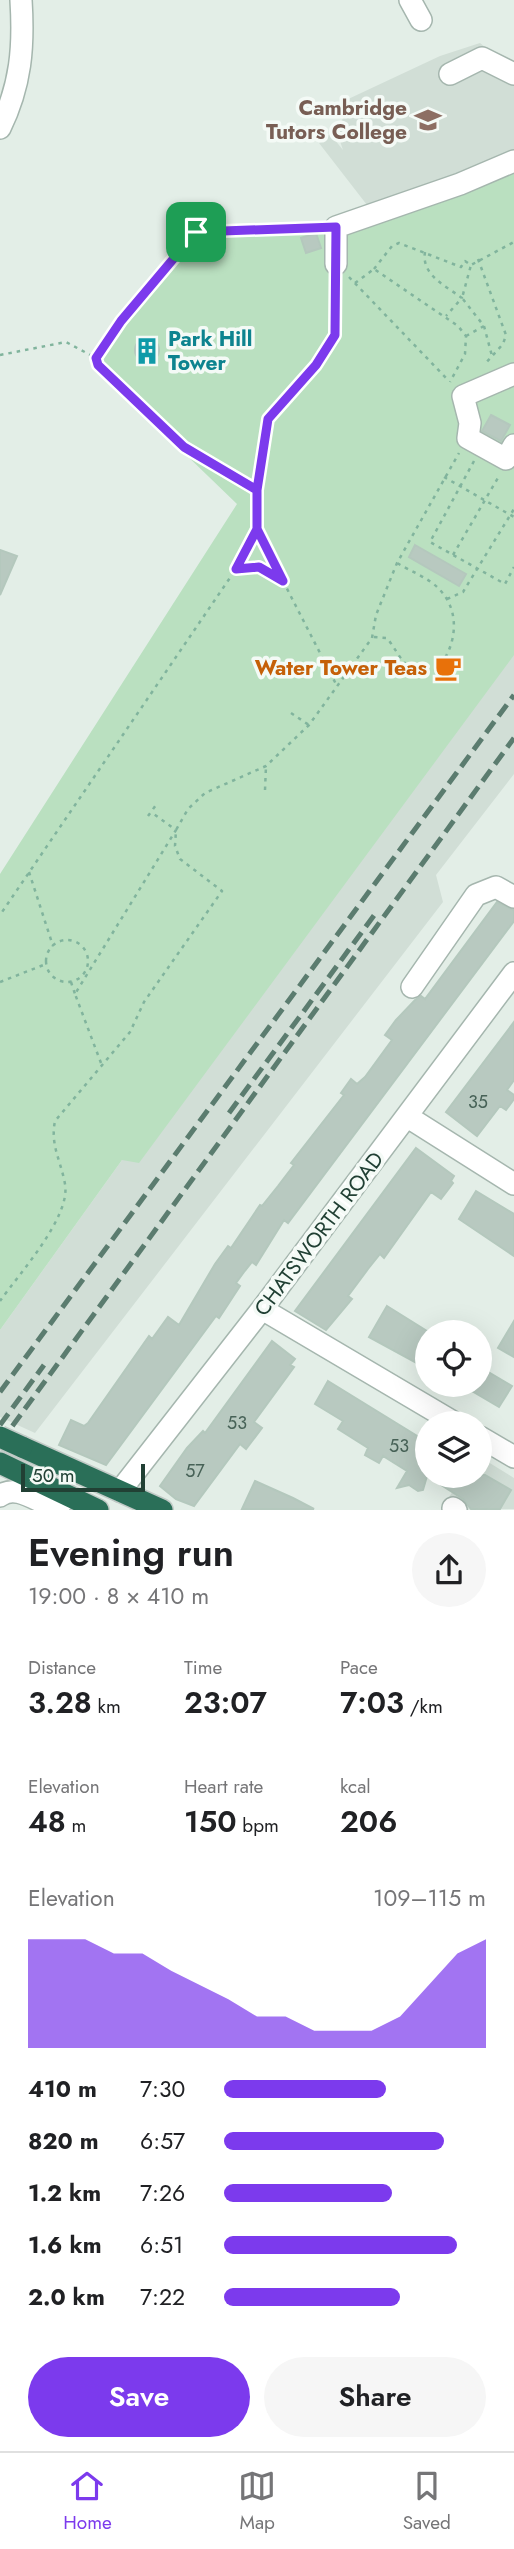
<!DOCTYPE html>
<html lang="en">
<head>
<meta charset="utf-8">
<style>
	body { margin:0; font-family:Jost,sans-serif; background:#f6f6f6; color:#202124; height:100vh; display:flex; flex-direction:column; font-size:26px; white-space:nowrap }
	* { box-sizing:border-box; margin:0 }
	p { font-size:23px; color:#757577 }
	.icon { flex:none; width:38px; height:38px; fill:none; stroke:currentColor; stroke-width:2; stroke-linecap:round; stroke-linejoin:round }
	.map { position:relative; height:1510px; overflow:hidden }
	.panel { display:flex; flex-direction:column; background:#fff; flex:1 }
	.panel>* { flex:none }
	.buttons { position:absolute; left:415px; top:1320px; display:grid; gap:14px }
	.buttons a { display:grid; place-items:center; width:77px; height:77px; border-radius:50%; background:#fff; box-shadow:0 7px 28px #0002; font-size:35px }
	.scale { position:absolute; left:21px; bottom:18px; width:124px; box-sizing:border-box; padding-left:7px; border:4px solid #214034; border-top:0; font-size:19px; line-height:24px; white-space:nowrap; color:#214034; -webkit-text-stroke:5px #f4faf6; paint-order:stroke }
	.pin { position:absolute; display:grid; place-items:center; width:60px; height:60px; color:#fff; margin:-30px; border-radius:14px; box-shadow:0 4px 10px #0006 }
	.round { display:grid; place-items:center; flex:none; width:74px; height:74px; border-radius:37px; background:#f6f6f6 }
	.head { display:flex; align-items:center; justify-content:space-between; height:119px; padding:0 28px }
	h1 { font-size:38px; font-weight:600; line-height:52px }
	.figures { display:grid; grid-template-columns:repeat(3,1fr); gap:10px; height:119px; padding:7px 28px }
	.figures div { display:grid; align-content:center }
	.figures b { font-size:30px; font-weight:600 }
	.figures small { font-size:19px; font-weight:400 }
	.figures p { font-size:19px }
	.chart { height:196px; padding:14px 28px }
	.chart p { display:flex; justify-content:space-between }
	.chart svg { width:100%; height:126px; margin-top:7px; fill:#7c3aed; opacity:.7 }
	.cta { display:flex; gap:14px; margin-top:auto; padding:14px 28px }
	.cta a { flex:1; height:80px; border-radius:42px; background:#7c3aed; color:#fff; font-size:28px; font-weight:600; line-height:80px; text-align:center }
	.cta a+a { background:#f6f6f6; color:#202124 }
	ul { padding:0 28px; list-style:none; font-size:23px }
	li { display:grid; grid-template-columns:112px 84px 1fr; align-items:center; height:52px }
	li i { height:18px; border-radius:9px; background:#7c3aed }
	.tab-bar { display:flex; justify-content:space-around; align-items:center; height:98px; border-top:2px solid #e0e0e0; background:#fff; font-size:19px; color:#757577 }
	.tab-bar a { display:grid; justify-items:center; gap:4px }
	.tab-bar .selected { color:#7c3aed }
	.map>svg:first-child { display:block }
	.built { fill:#d1ded6 }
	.green { fill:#bae0c0 }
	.building { fill:#b8c9c0; stroke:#b4c8bd; stroke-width:2 }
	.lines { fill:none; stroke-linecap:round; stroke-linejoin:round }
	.minor-casing { stroke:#a5b6ae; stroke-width:24 }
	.highway-casing { stroke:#c1cac6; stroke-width:24 }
	.path { stroke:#81b49d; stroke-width:2.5; stroke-dasharray:3.5 5; stroke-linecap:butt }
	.minor { stroke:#fff; stroke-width:21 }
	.highway { stroke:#2a6f58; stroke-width:21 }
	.rail { stroke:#5b7c6f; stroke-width:5; stroke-dasharray:14 7; stroke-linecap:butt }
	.highway-bridge-casing { stroke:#c1cac6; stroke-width:24; stroke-linecap:butt }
	.highway-bridge { stroke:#2a6f58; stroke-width:21 }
	.route-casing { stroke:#fff; stroke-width:14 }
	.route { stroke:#7c3aed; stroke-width:9 }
	.labels { text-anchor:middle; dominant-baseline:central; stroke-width:7; stroke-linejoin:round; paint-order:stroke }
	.number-label { font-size:18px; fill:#476257 }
	.education-label { font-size:21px; font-weight:bold; fill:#785e54; stroke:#f4faf6; text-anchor:end }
	.culture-label { font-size:21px; font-weight:bold; fill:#0d838f; stroke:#f4faf6; text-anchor:start }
	.food-label { font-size:21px; font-weight:bold; fill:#c56008; stroke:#f4faf6; text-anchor:end }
	.street-label { font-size:21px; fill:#214034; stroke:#f4faf6 }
</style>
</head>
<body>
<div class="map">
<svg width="514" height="1510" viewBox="0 0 514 1510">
	<rect width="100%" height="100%" fill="#e3eee7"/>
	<!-- built -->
	<path class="built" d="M 480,43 L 514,71 L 514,152 L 452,177 L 367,205 L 319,143 L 330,134 L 343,150 L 336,129 L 348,111 L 344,101 L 440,56 Z
		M 514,594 L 514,774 L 436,875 L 443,902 L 35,1433 L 0,1417 L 0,1330 L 122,1160 L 123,1071 L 244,898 Z
		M 480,1457 L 514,1478 L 514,1509 L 441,1510 L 463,1475 L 480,1475 Z"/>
	<!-- green -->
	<path class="green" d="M 514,170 L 514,655 L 139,1163 L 122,1160 L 0,1330 L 0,874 L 237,504 L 95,367 L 93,356 L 117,318 L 193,228 L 335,221 Z"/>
	<!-- building -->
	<path class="building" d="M 316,233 L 321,248 L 306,253 L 301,238 Z
		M135 350a12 12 0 1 1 24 0a12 12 0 1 1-24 0Z
		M 491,415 L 510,425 L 501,441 L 482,431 Z
		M 415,545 L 466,574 L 459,586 L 409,557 Z
		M 0,550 L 17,556 L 0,595 Z
		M 497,902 L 514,910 L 514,921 L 288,1223 L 284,1220 L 256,1265 L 252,1262 L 244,1272 L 236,1283 L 240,1286 L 219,1318 L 216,1316 L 106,1465 L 59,1445 L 71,1420 L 84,1426 L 88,1423 L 149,1336 L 152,1339 L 168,1317 L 179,1325 L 215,1264 L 228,1246 L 231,1248 L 260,1205 L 262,1206 L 278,1186 L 294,1165 L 291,1163 L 344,1095 L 341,1093 L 351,1079 L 357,1084 L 365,1077 L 392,1040 L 385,1035 L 396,1020 L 415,1000 L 421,996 L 425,999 Z
		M 514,1022 L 514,1080 L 507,1090 L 514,1095 L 514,1099 L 506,1110 L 500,1106 L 477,1136 L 446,1112 Z
		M 416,1148 L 454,1176 L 451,1181 L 453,1183 L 441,1199 L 431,1192 L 384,1258 L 380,1254 L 368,1269 L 348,1296 L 352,1299 L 326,1330 L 295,1311 Z
		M 476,1191 L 514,1214 L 514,1256 L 459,1219 Z
		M 387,1306 L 427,1331 L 427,1359 L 422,1366 L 369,1337 Z
		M 514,1321 L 514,1357 L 498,1348 Z
		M 272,1341 L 295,1359 L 290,1365 L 294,1367 L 254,1422 L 262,1428 L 246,1449 L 240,1444 L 194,1506 L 176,1499 L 160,1486 L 187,1448 L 203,1431 L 205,1433 Z
		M 480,1367 L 512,1386 L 499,1407 L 460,1384 L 480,1384 Z
		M 328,1381 L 427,1442 L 427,1475 L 485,1475 L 511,1490 L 500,1509 L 471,1509 L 463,1499 L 427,1476 L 423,1490 L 418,1491 L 409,1485 L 397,1488 L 407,1471 L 383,1456 L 379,1463 L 365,1455 L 368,1448 L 338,1429 L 343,1421 L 315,1404 Z
		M 255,1481 L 293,1498 L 314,1509 L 242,1509 Z"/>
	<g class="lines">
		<defs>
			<path id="minor" d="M 410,0 L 421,20
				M 450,74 L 482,58 L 514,74
				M 0,128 C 21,85 24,47 21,0
				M 336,264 L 336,227 L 460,184 L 514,161
				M 514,374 L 463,396 L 470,423 L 468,438 L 506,459 L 514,445
				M 412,987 L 476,895 L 496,887 L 514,897
				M 408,1117 L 514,1184
				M 262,1309 L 455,1423
				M 480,1437 L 514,1457
				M 120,1491 L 262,1309 L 514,973
				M 0,1496 C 15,1484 35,1500 51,1506 L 61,1503 L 67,1495
				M 453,1508 L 456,1510"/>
			<path id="highway" d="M 22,1447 L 162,1510
				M 0,1463 L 98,1510"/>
		</defs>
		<!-- minor casing -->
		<use href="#minor" class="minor-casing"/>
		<!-- highway casing -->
		<use href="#highway" class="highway-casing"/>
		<!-- path -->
		<path class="path" d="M 425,252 C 421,275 446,286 462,298 L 446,316
			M 478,259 L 506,335 L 503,344 L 484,365
			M 374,269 L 392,246 L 399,243 L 461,267 L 465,261 L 471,265 L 514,242
			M 349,277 L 449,381
			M 355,283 L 374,269 L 458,326 L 466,336 L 465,354 L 450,382
			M 484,326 L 492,356
			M 466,336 L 484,326 L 462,298 L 471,265
			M 0,355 L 66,342 L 96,358 L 98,365 L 184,447 L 257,490 L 257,529 L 236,569 L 0,915
			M 96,358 L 121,321 L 196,232 L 318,228
			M 474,461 L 430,542 L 505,584 L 514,567
			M 444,477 L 514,517
			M 257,490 L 268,419 L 316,365 L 335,335 L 336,281
			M 257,531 L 283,581
			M 453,555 L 499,476
			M 236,569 L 259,567 L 283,581 L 337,686
			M 447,599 L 463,592 L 514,509
			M 374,637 L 387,638 C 402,657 407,680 437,669 C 456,648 462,612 439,589 C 429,578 410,571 397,563
			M 291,713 L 309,725
			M 265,790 L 266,766
			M 148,816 L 156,805
			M 29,872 L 53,946
			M46 961a21 21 0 1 1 42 0a21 21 0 1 1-42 0Z
			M 0,982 L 46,964
			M 71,982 L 75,994
			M 101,1063 L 75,994 L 176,830 L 151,812
			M 0,1301 C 19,1274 71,1217 65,1184 C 61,1161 50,1145 55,1121 L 130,1032 L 144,1002 L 222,891 L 180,859 L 175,846 L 176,830 L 188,809 L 205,793 L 266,766 L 309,725 L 372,638 L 376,615 L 397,563 L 459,453"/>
		<!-- minor -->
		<use href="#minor" class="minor"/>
		<!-- highway -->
		<use href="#highway" class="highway"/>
		<!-- rail -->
		<path class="rail" d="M 229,1113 L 378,910
			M 0,1392 L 514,695
			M 0,1425 L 44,1365
			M 0,1443 L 514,738"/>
		<defs>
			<path id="highway-bridge" d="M 0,1437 L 22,1447"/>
		</defs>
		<!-- highway-bridge casing -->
		<use href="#highway-bridge" class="highway-bridge-casing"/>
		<!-- highway-bridge -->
		<use href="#highway-bridge" class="highway-bridge"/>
	</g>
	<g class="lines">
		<defs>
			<path id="route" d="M 196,232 L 121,321 L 96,358 L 98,365 L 184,447 L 257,490 L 257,529 L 283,581 L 259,567 L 236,569 L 257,529 L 257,490 L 268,419 L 316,365 L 335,335 L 336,227 L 196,232"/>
		</defs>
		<!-- route casing -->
		<use href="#route" class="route-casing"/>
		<!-- route -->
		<use href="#route" class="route"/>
	</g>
	<!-- icons -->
	<defs>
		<symbol id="university-bare" viewBox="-9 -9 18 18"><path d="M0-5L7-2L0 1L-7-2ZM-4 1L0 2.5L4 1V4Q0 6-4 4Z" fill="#8d6e63" stroke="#f4faf6" stroke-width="2.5" paint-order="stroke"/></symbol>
		<symbol id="building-bare" viewBox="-9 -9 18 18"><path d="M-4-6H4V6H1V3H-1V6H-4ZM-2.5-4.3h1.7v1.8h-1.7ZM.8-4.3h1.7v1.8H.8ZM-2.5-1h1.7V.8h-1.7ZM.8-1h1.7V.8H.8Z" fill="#0f9aa8" stroke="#f4faf6" stroke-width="2.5" paint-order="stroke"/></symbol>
		<symbol id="cafe-bare" viewBox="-9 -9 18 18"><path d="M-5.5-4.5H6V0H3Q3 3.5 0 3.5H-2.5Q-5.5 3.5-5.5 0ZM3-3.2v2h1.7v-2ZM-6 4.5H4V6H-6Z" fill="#e8710a" stroke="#f4faf6" stroke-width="2.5" paint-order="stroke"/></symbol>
	</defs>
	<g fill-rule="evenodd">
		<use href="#university-bare" x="409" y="101" width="38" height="38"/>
		<use href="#building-bare" x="128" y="332" width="38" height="38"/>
		<use href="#cafe-bare" x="429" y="649" width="38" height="38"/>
	</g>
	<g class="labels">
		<!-- number labels -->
		<g class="number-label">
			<text x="478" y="1102">35</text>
			<text x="237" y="1423">53</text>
			<text x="399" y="1446">53</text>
			<text x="195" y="1471">57</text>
		</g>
		<!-- education labels -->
		<g class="education-label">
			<text x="407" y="108">Cambridge<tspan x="407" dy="24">Tutors College</tspan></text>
		</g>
		<!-- culture labels -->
		<g class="culture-label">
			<text x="168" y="339">Park Hill<tspan x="168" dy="24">Tower</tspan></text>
		</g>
		<!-- food labels -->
		<g class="food-label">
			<text x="427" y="668">Water Tower Teas</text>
		</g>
		<!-- street labels -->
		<g class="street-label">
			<text transform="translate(319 1234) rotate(-53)">CHATSWORTH ROAD</text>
		</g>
	</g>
</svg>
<div class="buttons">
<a><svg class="icon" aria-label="locate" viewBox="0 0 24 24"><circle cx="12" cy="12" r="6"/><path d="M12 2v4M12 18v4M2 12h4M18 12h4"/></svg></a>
<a><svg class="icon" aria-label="layers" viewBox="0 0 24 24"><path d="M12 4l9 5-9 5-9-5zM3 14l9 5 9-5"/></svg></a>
</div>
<div class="scale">50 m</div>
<div class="pin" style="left:196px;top:232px;background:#1e9e55"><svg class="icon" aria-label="arrive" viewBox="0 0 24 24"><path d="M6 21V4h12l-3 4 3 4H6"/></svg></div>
</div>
<section class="panel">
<div class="head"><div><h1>Evening run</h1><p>19:00 · 8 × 410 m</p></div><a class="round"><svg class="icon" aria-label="share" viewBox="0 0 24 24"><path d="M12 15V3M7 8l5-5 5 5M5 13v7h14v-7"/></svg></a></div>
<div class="figures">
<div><p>Distance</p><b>3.28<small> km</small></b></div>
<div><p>Time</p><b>23:07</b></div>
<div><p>Pace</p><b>7:03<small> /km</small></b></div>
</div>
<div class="figures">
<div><p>Elevation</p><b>48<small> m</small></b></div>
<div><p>Heart rate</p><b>150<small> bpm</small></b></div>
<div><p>kcal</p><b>206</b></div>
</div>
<div class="chart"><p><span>Elevation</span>109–115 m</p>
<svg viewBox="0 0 160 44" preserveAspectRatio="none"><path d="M0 44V6L10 6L20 6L30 11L40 11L50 17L60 22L70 27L80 33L90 33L100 38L110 38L120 38L130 33L140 22L150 11L160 6V44z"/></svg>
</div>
<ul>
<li><b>410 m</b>7:30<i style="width:62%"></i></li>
<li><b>820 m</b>6:57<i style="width:84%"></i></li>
<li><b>1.2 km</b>7:26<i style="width:64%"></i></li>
<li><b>1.6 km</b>6:51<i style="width:89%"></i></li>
<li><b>2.0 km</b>7:22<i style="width:67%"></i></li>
</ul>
<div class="cta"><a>Save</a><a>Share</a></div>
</section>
<nav class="tab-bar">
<a class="selected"><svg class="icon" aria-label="home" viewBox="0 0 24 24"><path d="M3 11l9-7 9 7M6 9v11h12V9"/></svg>Home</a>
<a><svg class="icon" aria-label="map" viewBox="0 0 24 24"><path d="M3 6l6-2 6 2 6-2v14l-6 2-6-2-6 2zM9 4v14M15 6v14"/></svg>Map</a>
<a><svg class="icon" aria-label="saved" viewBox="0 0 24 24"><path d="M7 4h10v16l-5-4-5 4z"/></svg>Saved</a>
</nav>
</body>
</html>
